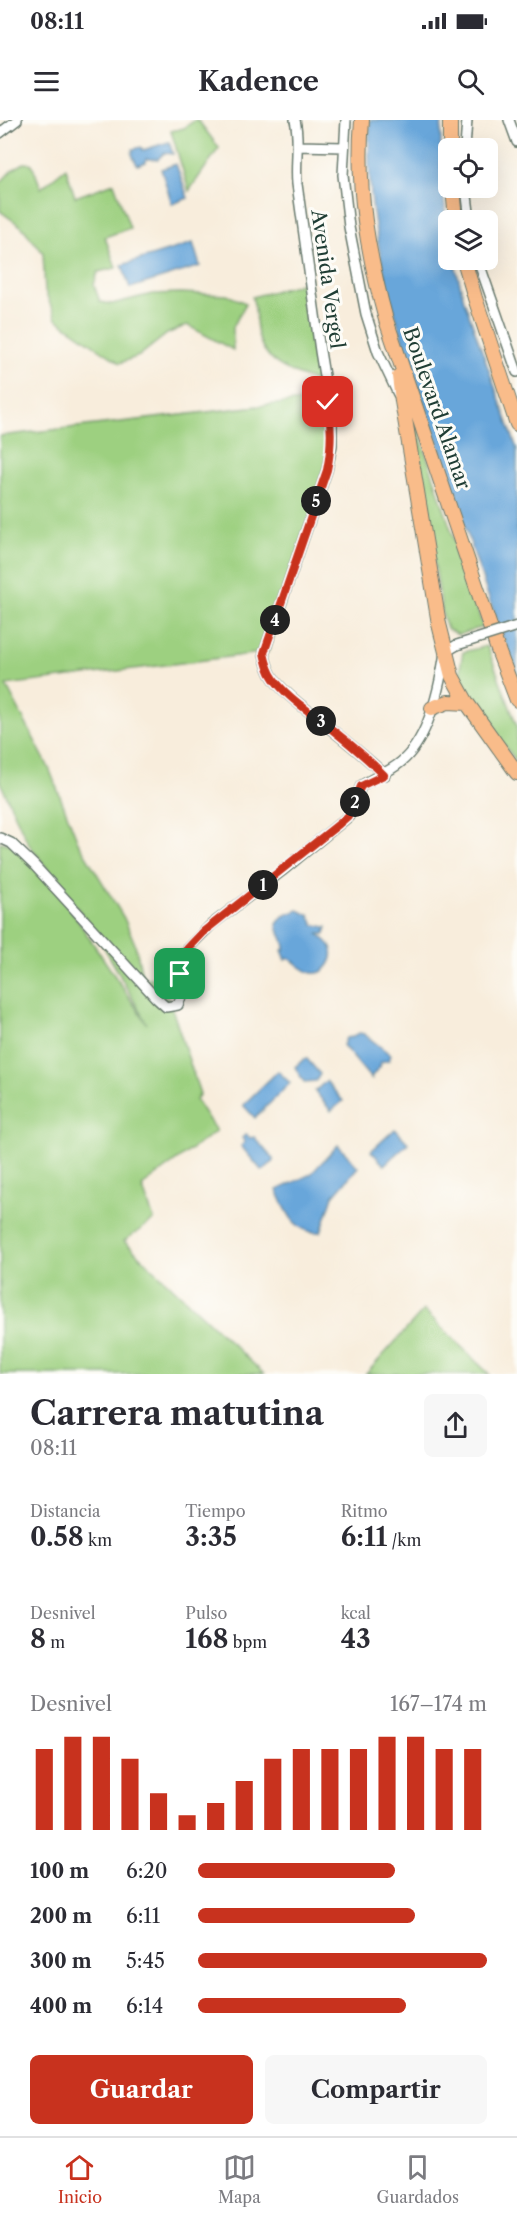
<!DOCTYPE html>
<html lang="es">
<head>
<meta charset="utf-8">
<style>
	body { margin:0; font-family:"Libre Caslon Text",serif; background:#f7f7f7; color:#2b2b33; height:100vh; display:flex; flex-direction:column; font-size:22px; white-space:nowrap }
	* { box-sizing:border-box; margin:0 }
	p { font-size:20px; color:#7c7c81 }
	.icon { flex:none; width:33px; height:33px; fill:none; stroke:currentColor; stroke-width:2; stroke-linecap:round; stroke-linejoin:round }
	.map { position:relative; height:1254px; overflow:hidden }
	.panel { display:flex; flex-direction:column; background:#fff; flex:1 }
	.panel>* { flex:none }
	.tools { position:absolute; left:438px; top:18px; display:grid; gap:12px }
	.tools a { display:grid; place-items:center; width:60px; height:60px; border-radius:9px; background:#fff; box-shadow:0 6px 24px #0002; font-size:30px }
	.pin { position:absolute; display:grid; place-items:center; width:51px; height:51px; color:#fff; margin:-26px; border-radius:12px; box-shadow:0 3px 9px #0006 }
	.km { position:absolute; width:30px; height:30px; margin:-15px; border-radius:50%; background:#222; color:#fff; font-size:16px; line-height:30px; text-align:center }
	.round { display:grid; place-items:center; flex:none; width:63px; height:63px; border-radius:9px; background:#f7f7f7 }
	.summary { display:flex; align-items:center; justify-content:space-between; height:102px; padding:0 30px }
	h1 { font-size:33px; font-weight:700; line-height:45px }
	.metrics { display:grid; grid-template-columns:repeat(3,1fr); gap:9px; height:102px; padding:6px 30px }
	.metrics div { display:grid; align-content:center }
	.metrics b { font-size:26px; font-weight:700 }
	.metrics small { font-size:16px; font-weight:400 }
	.metrics p { font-size:16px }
	.chart { height:168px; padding:12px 30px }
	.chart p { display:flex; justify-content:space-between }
	.chart svg { width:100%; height:108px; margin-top:6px; stroke:#c8321e; stroke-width:6 }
	.button { display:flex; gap:12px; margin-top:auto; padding:12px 30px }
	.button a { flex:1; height:69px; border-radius:9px; background:#c8321e; color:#fff; font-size:24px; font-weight:700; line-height:69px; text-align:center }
	.button a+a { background:#f7f7f7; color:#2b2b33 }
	ul { padding:0 30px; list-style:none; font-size:20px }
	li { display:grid; grid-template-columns:96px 72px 1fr; align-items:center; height:45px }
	li i { height:15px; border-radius:8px; background:#c8321e }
	.status { display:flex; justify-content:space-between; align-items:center; height:42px; padding:0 30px; background:#fff; direction:ltr }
	.status svg { height:16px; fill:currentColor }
	header { display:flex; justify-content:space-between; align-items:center; height:78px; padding:0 30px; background:#fff; font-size:27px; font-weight:700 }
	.dock { display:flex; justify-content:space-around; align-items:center; height:84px; border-top:2px solid #e1e1e2; background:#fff; font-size:16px; color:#7c7c81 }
	.dock a { display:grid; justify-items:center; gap:3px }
	.dock .active { color:#c8321e }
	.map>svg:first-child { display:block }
	.green { fill:#9dd080; stroke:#5e865a; stroke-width:1.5 }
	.water { fill:#68a6da; stroke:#447287; stroke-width:1.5 }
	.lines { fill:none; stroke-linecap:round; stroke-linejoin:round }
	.minor-casing { stroke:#6b7b6f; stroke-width:12 }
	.highway-casing { stroke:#6b7b6f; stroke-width:16 }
	.minor { stroke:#fff; stroke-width:9 }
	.highway { stroke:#f9bc8a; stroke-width:14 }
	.minor-bridge-casing { stroke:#6b7b6f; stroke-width:12; stroke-linecap:butt }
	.minor-bridge { stroke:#fff; stroke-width:9 }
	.route-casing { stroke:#fff; stroke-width:12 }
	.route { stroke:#c8321e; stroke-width:8 }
	.labels { text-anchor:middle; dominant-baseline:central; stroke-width:6; stroke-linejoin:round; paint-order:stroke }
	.street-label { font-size:20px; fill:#1f3d34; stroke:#fdfcf7 }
</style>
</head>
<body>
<div class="status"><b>08:11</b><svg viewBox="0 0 49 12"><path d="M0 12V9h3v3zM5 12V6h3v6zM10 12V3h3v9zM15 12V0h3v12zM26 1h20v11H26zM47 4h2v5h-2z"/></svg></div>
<header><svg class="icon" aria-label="menu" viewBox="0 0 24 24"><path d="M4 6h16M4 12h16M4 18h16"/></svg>Kadence<svg class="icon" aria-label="search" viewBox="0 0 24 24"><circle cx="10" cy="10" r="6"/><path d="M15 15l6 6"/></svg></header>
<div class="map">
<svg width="517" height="1254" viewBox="0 0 517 1254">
	<rect width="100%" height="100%" fill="#fdfcf7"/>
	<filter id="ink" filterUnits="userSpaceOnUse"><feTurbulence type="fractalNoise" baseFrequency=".0167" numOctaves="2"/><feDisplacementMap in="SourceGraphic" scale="12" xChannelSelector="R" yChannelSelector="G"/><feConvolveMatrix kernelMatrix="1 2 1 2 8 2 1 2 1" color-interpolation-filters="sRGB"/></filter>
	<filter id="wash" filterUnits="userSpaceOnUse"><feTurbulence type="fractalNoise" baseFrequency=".008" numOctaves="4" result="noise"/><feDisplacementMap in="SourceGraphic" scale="24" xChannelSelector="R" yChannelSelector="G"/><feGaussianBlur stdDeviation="1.35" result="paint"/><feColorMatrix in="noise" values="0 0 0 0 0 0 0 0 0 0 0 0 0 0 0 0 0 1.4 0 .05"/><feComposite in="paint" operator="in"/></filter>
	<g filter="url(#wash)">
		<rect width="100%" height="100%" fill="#f8eddc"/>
		<!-- green -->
		<path class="green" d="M 195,0 L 198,0 L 219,28 L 189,71 L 171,11 L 184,8 Z
			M 24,43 L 32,44 L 41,68 L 66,48 L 75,77 L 114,63 L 130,108 L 105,117 L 116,148 L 98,152 L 94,165 L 100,182 L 112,184 L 152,174 L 180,173 L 227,175 L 246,183 L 233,207 L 233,230 L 187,205 L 167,214 L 139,236 L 120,243 L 56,199 L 45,171 L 43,133 L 22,107 L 0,91 L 0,63 L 12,50 Z
			M 303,163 L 319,263 C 294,253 265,246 258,215 C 255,203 257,190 252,177 Z
			M 328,278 L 328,348 L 268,532 L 6,565 L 49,648 L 78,722 L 124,798 L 135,824 L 143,859 L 171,856 L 165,867 L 200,974 L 196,980 L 216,1011 L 142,1066 L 154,1100 L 124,1121 L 264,1254 L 0,1254 L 0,722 L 11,724 L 54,765 L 147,904 L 96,813 L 28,723 L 0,662 L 0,316 Z
			M 410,285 L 483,507 L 458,515 L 447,509 L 443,497 Z
			M 487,526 L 517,606 L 517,642 C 499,617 472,590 462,560 C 459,550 461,542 463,532 Z
			M 424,1190 L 489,1254 L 366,1254 Z"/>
		<!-- water -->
		<path class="water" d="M 370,0 L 442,0 C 437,47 448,93 448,140 L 454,140 L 464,180 L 517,329 L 517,556 C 490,487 468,415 445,345 C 407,233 361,120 370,0 Z
			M 169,22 L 173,34 L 164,33 L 158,39 L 146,39 L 146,42 L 137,45 L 132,34 L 133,29 L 141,27 L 143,30 Z
			M 176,44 L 188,78 L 172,84 L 161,49 Z
			M 193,123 L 200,146 L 130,168 L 122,145 Z
			M 298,790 L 309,795 L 314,805 L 327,807 L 325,814 L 318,814 C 322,818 328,821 331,827 C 336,839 326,855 312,853 C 305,852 295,842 289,838 L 286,840 L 282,830 L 285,830 C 285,815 277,814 277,804 L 283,796 Z
			M 359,913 L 364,914 L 391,935 L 389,940 L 381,942 L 380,947 L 371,957 L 372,960 L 343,925 L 346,918 L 353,917 Z
			M 304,939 L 307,939 L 320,954 L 316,961 L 304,962 L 295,947 Z
			M 278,951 L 290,963 L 255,998 L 243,985 Z
			M 326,961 L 343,981 L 331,991 L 315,971 Z
			M 395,1009 L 408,1023 L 384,1045 L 371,1031 Z
			M 246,1014 L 250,1018 L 254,1017 L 273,1039 L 273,1042 L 262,1051 L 241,1026 L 245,1022 L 242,1018 Z
			M 338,1025 L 358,1047 L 333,1076 L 321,1112 C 294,1115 286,1090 277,1070 L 311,1054 Z"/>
	</g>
	<g filter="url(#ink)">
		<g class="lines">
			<defs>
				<path id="minor" d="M 295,0 C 300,21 295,42 297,64 L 320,231 L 332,305 L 332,325 L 327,350 L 264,533 C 266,542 268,551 274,559 C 285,574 301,585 316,597 C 339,616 363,634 385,655
					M 346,0 L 343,55 L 349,107 L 366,194 L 378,232 L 398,274
					M 509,0 L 517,22
					M 0,13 L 17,0
					M 298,26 L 344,27
					M 465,28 L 467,0
					M 466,68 L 470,100
					M 478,140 L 517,252
					M 0,718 L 11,723 L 34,745 L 156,878 L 166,887 L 178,885 L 181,877 L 183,833 L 211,805 L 282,751 L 349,696 L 361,666 C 374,657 388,653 401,642 C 429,619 440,566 445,532 L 457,525"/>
				<path id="highway" d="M 362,0 C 356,69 368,134 386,200 L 499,533 L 517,580
					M 450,0 L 450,28
					M 453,68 L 456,100
					M 464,140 L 475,178 L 517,304
					M 399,256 L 402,281 L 439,504 L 452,556 L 467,583 L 517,653
					M 432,588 L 448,582 L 467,583"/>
			</defs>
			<!-- minor casing -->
			<use href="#minor" class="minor-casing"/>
			<!-- highway casing -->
			<use href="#highway" class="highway-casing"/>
			<!-- minor -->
			<use href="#minor" class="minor"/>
			<!-- highway -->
			<use href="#highway" class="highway"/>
			<defs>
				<path id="minor-bridge" d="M 457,525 L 517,506"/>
			</defs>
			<!-- minor-bridge casing -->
			<use href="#minor-bridge" class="minor-bridge-casing"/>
			<!-- minor-bridge -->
			<use href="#minor-bridge" class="minor-bridge"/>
		</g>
	</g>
	<g class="lines" filter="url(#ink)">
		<defs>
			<path id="route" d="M 180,854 L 183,833 L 203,812 L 339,704 L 348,696 L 361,666 L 384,655 C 362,633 337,613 312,594 C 299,584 284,573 274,559 C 268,551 266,542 264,533 L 327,350 C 332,326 332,306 328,282"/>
		</defs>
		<!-- route casing -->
		<use href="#route" class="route-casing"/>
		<!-- route -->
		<use href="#route" class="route"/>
	</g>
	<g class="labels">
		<!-- street labels -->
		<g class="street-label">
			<text transform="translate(328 159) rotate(82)">Avenida Vergel</text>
			<text transform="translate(437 288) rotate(71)">Boulevard Alamar</text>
		</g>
	</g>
</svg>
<div class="tools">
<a><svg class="icon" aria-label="locate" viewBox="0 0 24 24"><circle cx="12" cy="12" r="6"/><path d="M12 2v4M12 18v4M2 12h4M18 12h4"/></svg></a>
<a><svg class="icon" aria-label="layers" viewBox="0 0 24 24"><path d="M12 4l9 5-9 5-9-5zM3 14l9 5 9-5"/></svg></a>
</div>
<div class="pin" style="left:180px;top:854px;background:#1e9e55"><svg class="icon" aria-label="arrive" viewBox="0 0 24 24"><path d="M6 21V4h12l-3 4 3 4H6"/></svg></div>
<div class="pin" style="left:328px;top:282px;background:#d93025"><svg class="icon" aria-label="check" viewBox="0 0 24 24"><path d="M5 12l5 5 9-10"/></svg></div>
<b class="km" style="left:263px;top:765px">1</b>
<b class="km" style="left:355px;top:682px">2</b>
<b class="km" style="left:321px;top:601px">3</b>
<b class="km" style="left:275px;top:500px">4</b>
<b class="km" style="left:316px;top:381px">5</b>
</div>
<section class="panel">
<div class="summary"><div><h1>Carrera matutina</h1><p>08:11</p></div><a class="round"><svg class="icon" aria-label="share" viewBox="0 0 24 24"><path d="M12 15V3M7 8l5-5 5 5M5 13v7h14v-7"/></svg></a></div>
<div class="metrics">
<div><p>Distancia</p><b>0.58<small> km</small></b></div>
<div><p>Tiempo</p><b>3:35</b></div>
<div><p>Ritmo</p><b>6:11<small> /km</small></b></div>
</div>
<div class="metrics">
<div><p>Desnivel</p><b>8<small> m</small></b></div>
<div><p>Pulso</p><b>168<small> bpm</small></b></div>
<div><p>kcal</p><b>43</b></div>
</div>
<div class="chart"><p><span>Desnivel</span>167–174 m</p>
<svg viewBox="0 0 160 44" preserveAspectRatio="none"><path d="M5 44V11M15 44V6M25 44V6M35 44V15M45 44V29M55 44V38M65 44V33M75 44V24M85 44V15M95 44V11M105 44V11M115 44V11M125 44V6M135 44V6M145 44V11M155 44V11"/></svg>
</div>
<ul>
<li><b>100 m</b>6:20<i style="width:68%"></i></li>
<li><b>200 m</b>6:11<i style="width:75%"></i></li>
<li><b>300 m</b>5:45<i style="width:100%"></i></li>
<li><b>400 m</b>6:14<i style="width:72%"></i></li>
</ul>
<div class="button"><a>Guardar</a><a>Compartir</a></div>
</section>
<nav class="dock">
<a class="active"><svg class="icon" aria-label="home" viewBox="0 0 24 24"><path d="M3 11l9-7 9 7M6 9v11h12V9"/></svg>Inicio</a>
<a><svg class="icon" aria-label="map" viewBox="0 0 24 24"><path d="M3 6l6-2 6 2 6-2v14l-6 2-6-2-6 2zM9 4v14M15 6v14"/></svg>Mapa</a>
<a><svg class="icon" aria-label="saved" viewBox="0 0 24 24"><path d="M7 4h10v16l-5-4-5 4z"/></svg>Guardados</a>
</nav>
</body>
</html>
